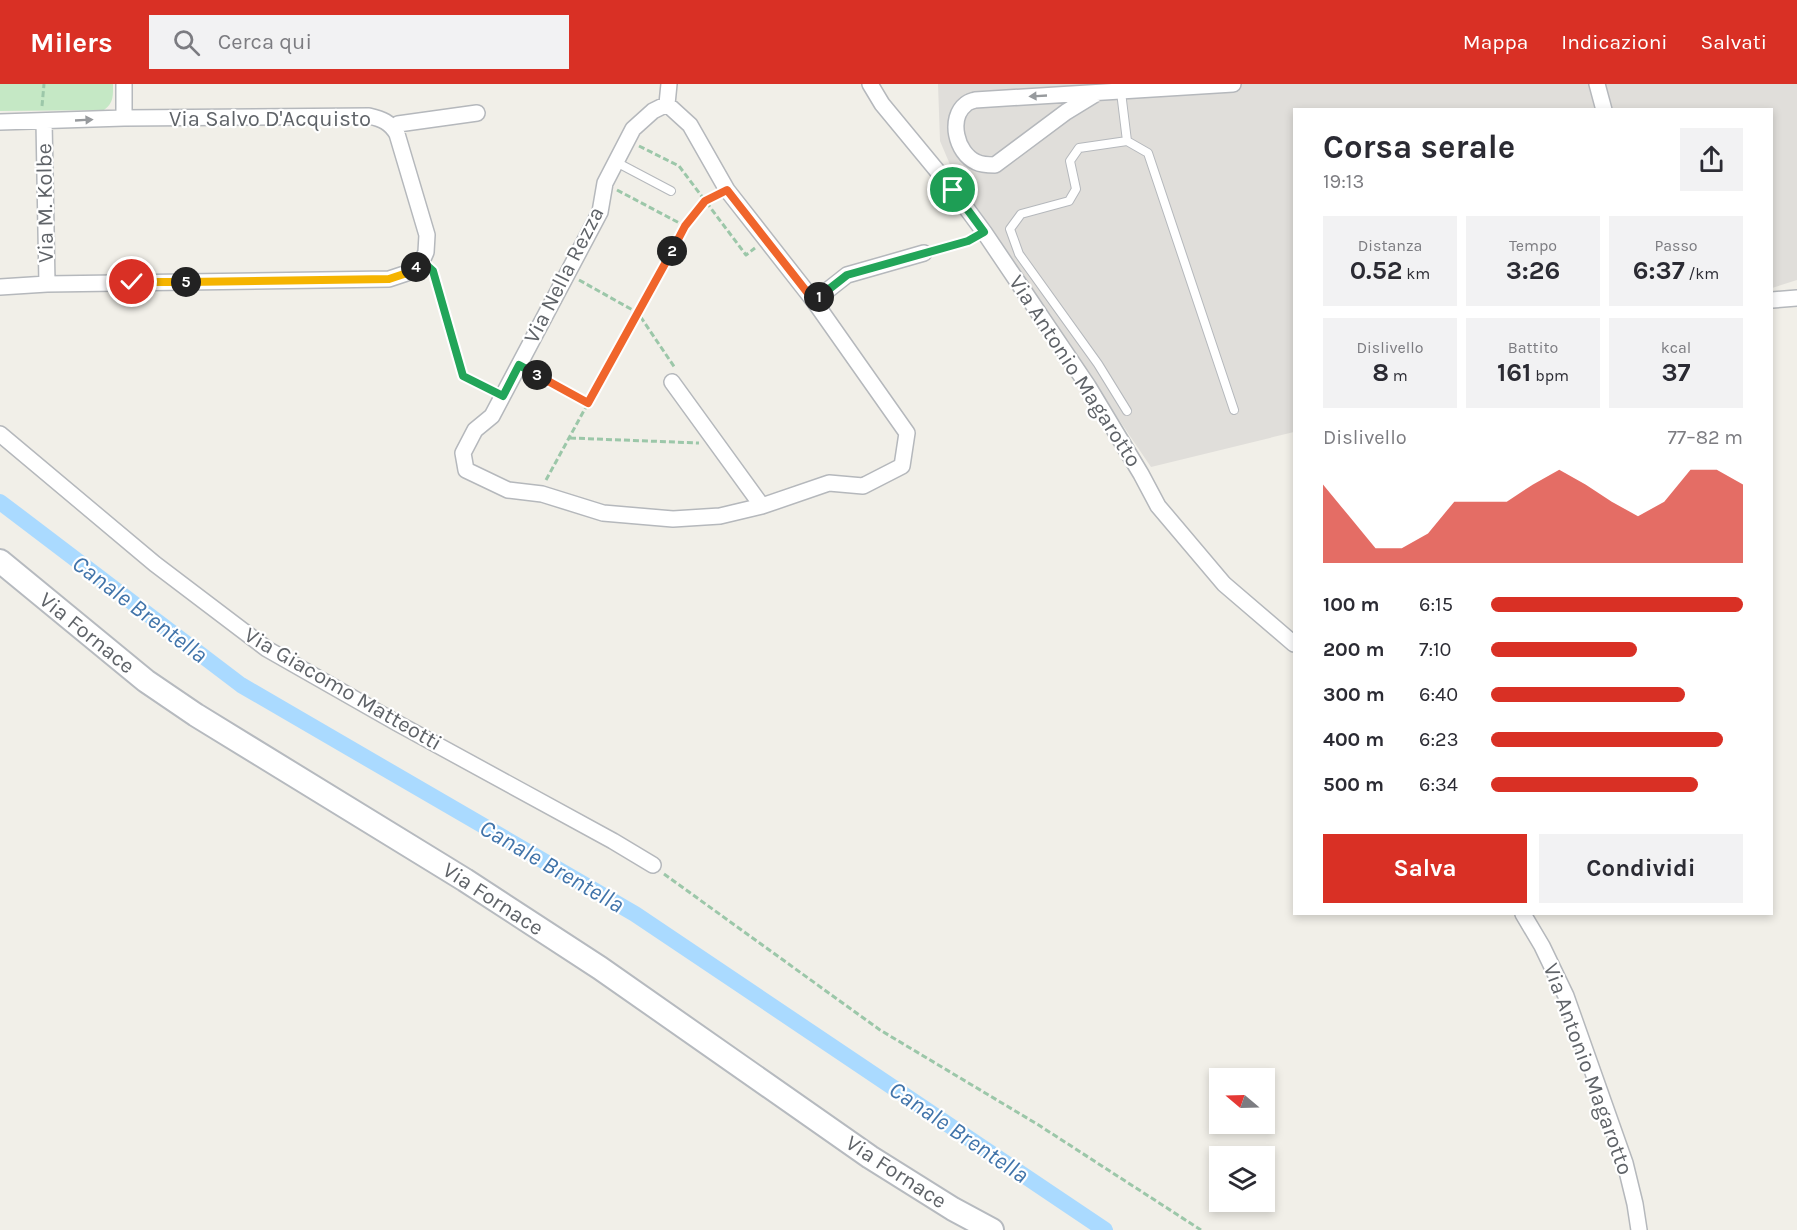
<!DOCTYPE html>
<html lang="it">
<head>
<meta charset="utf-8">
<style>
	body { margin:0; font-family:Karla,sans-serif; background:#f2f2f3; color:#2b2b33; height:100vh; display:flex; flex-direction:column; font-size:22px; white-space:nowrap }
	* { box-sizing:border-box; margin:0 }
	p { font-size:20px; color:#7c7c81 }
	.icon { flex:none; width:33px; height:33px; fill:none; stroke:currentColor; stroke-width:2; stroke-linecap:round; stroke-linejoin:round }
	.map { position:relative; flex:1; overflow:hidden }
	.details { position:absolute; left:1293px; top:24px; width:480px; height:807px; display:flex; flex-direction:column; background:#fff; border-radius:0px; box-shadow:0 3px 9px #0003 }
	.details>* { flex:none }
	.needle { width:39px; rotate:289deg }
	.buttons { position:absolute; left:1209px; top:984px; display:grid; gap:12px }
	.buttons a { display:grid; place-items:center; width:66px; height:66px; border-radius:0px; background:#fff; box-shadow:0 3px 9px #0003; font-size:30px }
	.pin { position:absolute; display:grid; place-items:center; width:51px; height:51px; color:#fff; margin:-26px; border:3px solid #fff; border-radius:50%; box-shadow:0 2px 6px #0007 }
	.km { position:absolute; width:30px; height:30px; margin:-15px; border-radius:50%; background:#222; color:#fff; font-size:16px; line-height:30px; text-align:center }
	.round { display:grid; place-items:center; flex:none; width:63px; height:63px; border-radius:0px; background:#f2f2f3 }
	.head { display:flex; align-items:center; justify-content:space-between; height:102px; padding:0 30px }
	h1 { font-size:33px; font-weight:700; line-height:45px }
	.figures { display:grid; grid-template-columns:repeat(3,1fr); gap:9px; height:102px; padding:6px 30px }
	.figures div { display:grid; align-content:center; border-radius:0px; background:#f2f2f3; text-align:center }
	.figures b { font-size:26px; font-weight:700 }
	.figures small { font-size:16px; font-weight:400 }
	.figures p { font-size:16px }
	.chart { height:168px; padding:12px 30px }
	.chart p { display:flex; justify-content:space-between }
	.chart svg { width:100%; height:108px; margin-top:6px; fill:#d93025; opacity:.7 }
	.button { display:flex; gap:12px; margin-top:auto; padding:12px 30px }
	.button a { flex:1; height:69px; border-radius:0px; background:#d93025; color:#fff; font-size:24px; font-weight:700; line-height:69px; text-align:center }
	.button a+a { background:#f2f2f3; color:#2b2b33 }
	ul { padding:0 30px; list-style:none; font-size:20px }
	li { display:grid; grid-template-columns:96px 72px 1fr; align-items:center; height:45px }
	li i { height:15px; border-radius:8px; background:#d93025 }
	header { display:flex; align-items:center; gap:36px; box-sizing:border-box; height:84px; padding:0 30px; background:#d93025; color:#fff }
	header strong { font-size:28px }
	nav { display:flex; gap:33px; margin-inline-start:auto; font-size:21px }
	.search { width:420px; height:54px; background:#f2f2f3; display:flex; align-items:center; gap:15px; box-sizing:border-box; padding:0 21px; border-radius:0px; color:#7c7c81; font-size:22px }
	.map>svg:first-child { display:block }
	.industrial { fill:#e0deda }
	.green { fill:#c5e8c5 }
	.lines { fill:none; stroke-linecap:round; stroke-linejoin:round }
	.canal { stroke:#aadaff; stroke-width:16 }
	.lane-casing { stroke:#b5b8bc; stroke-width:10 }
	.street-casing { stroke:#b5b8bc; stroke-width:18 }
	.secondary-casing { stroke:#b6babf; stroke-width:26 }
	.path { stroke:#9cc7a9; stroke-width:3; stroke-dasharray:6 3; stroke-linecap:butt }
	.lane { stroke:#fff; stroke-width:8 }
	.street { stroke:#fff; stroke-width:15 }
	.secondary { stroke:#fff; stroke-width:22 }
	.oneway { fill:#979a9d }
	.split-1-casing { stroke:#fff; stroke-width:12 }
	.split-2-casing { stroke:#fff; stroke-width:12 }
	.split-3-casing { stroke:#fff; stroke-width:12 }
	.split-4-casing { stroke:#fff; stroke-width:12 }
	.split-5-casing { stroke:#fff; stroke-width:12 }
	.split-6-casing { stroke:#fff; stroke-width:12 }
	.split-1 { stroke:#22a559; stroke-width:8 }
	.split-2 { stroke:#f0652b; stroke-width:8 }
	.split-3 { stroke:#f0652b; stroke-width:8 }
	.split-4 { stroke:#22a559; stroke-width:8 }
	.split-5 { stroke:#f5b400; stroke-width:8 }
	.split-6 { stroke:#f5b400; stroke-width:8 }
	.labels { text-anchor:middle; dominant-baseline:central; stroke-width:4.5; stroke-linejoin:round; paint-order:stroke }
	.street-label { font-size:22px; fill:#5f6368; stroke:#fff }
	.water-label { font-size:24px; font-style:italic; fill:#4174aa; stroke:#fff }
</style>
</head>
<body>
<header>
<strong>Milers</strong>
<div class="search"><svg class="icon" aria-label="search" viewBox="0 0 24 24"><circle cx="10" cy="10" r="6"/><path d="M15 15l6 6"/></svg>Cerca qui</div>
<nav><a>Mappa</a><a>Indicazioni</a><a>Salvati</a></nav>
</header>
<div class="map">
<svg width="1797" height="1146" viewBox="0 0 1797 1146">
	<rect width="100%" height="100%" fill="#f1efe8"/>
	<!-- industrial -->
	<path class="industrial" d="M 938,0 L 1797,0 L 1797,196 L 1772,204 L 1772,26 L 1294,26 L 1294,348 L 1151,383 L 957,97 L 940,57 Z"/>
	<!-- green -->
	<path class="green" d="M 0,0 L 113,0 C 113,11 114,19 104,26 L 0,27 Z"/>
	<g class="lines">
		<!-- canal -->
		<path class="canal" d="M 0,418 L 241,601 L 635,830 L 1105,1146"/>
		<defs>
			<path id="lane" d="M 1121,8 L 1127,57 L 1079,64 L 1070,77 L 1076,105 L 1069,117 L 1021,130 L 1010,145 L 1019,170 L 1098,280 L 1127,327
				M 1127,57 L 1148,69 L 1234,326
				M 616,78 L 671,107"/>
			<path id="street" d="M 124,0 L 124,34
				M 870,0 L 882,20 L 953,106 L 984,148 L 1088,302 L 1141,390 L 1158,422 L 1224,500 L 1294,560
				M 1597,0 L 1604,26
				M 1097,9 L 1066,28 L 995,81 C 988,81 982,81 976,78 C 956,69 948,34 966,20 C 968,18 972,17 975,16 L 1233,0
				M 667,20 L 690,41 L 727,106 L 814,217 L 907,349 L 902,382 L 863,402 L 829,399 L 762,422 L 720,432 L 673,435 L 603,429 L 542,410 L 508,406 L 466,386 L 463,369 L 475,346 L 492,332 L 600,128 L 605,99 L 633,45 L 653,27 Z
				M 667,20 L 669,0
				M 44,37 L 47,200
				M 0,38 L 124,34 L 369,32 C 382,35 390,38 397,50 L 427,151 L 426,168 L 422,177 L 417,182 L 407,189 L 389,195 L 47,200 L 0,203
				M 393,44 L 398,40 L 477,29
				M 1772,216 L 1797,214
				M 814,217 L 847,191 L 924,169
				M 672,298 L 762,422
				M 0,350 L 155,480 L 267,565 L 397,639 L 613,757 L 653,781
				M 1523,830 L 1542,862 L 1566,912 L 1625,1079 L 1635,1120 L 1639,1146"/>
			<path id="secondary" d="M 0,477 L 146,597 L 196,631 L 465,796 L 600,884 L 870,1073 L 953,1125 L 992,1146"/>
		</defs>
		<!-- lane casing -->
		<use href="#lane" class="lane-casing"/>
		<!-- street casing -->
		<use href="#street" class="street-casing"/>
		<!-- secondary casing -->
		<use href="#secondary" class="secondary-casing"/>
		<!-- path -->
		<path class="path" d="M 42,22 L 44,0
			M 639,62 L 679,82 L 746,171 L 755,164
			M 617,106 L 685,142
			M 938,165 L 972,154
			M 432,186 L 463,292 L 490,305
			M 579,196 L 638,229 L 675,284
			M 531,288 L 588,319
			M 570,354 L 699,359
			M 546,396 L 685,142 L 705,117 L 715,112
			M 664,790 L 880,946 L 1037,1040 L 1201,1146"/>
		<!-- lane -->
		<use href="#lane" class="lane"/>
		<!-- street -->
		<use href="#street" class="street"/>
		<!-- secondary -->
		<use href="#secondary" class="secondary"/>
	</g>
	<!-- one-way arrows -->
	<defs><path id="oneway-solid" d="M-6-.8H1V-3.2L6.5 0L1 3.2V.8H-6Z" transform="scale(1.5)"/></defs>
	<g class="oneway">
		<use href="#oneway-solid" transform="translate(1038 12) rotate(177)"/>
		<use href="#oneway-solid" transform="translate(84 36) rotate(-3)"/>
	</g>
	<g class="lines">
		<defs>
			<path id="split-1" d="M 819,213 L 847,191 L 968,157 L 984,148 L 953,106"/>
			<path id="split-2" d="M 672,167 L 685,142 L 705,117 L 727,106 L 814,217 L 819,213"/>
			<path id="split-3" d="M 537,291 L 588,319 L 672,167"/>
			<path id="split-4" d="M 416,183 L 422,177 L 433,187 L 463,292 L 503,312 L 519,281 L 537,291"/>
			<path id="split-5" d="M 186,198 L 389,195 L 407,189 L 416,183"/>
			<path id="split-6" d="M 132,198 L 186,198"/>
		</defs>
		<!-- split-1 casing -->
		<use href="#split-1" class="split-1-casing"/>
		<!-- split-2 casing -->
		<use href="#split-2" class="split-2-casing"/>
		<!-- split-3 casing -->
		<use href="#split-3" class="split-3-casing"/>
		<!-- split-4 casing -->
		<use href="#split-4" class="split-4-casing"/>
		<!-- split-5 casing -->
		<use href="#split-5" class="split-5-casing"/>
		<!-- split-6 casing -->
		<use href="#split-6" class="split-6-casing"/>
		<!-- split-1 -->
		<use href="#split-1" class="split-1"/>
		<!-- split-2 -->
		<use href="#split-2" class="split-2"/>
		<!-- split-3 -->
		<use href="#split-3" class="split-3"/>
		<!-- split-4 -->
		<use href="#split-4" class="split-4"/>
		<!-- split-5 -->
		<use href="#split-5" class="split-5"/>
		<!-- split-6 -->
		<use href="#split-6" class="split-6"/>
	</g>
	<g class="labels">
		<!-- street labels -->
		<g class="street-label">
			<text x="270" y="35">Via Salvo D'Acquisto</text>
			<text transform="translate(45 119) rotate(-91)">Via M. Kolbe</text>
			<text transform="translate(564 191) rotate(-63)">Via Nella Rezza</text>
			<text transform="translate(1075 287) rotate(57)">Via Antonio Magarotto</text>
			<text transform="translate(87 549) rotate(39)">Via Fornace</text>
			<text transform="translate(343 605) rotate(30)">Via Giacomo Matteotti</text>
			<text transform="translate(493 815) rotate(33)">Via Fornace</text>
			<text transform="translate(1588 985) rotate(70)">Via Antonio Magarotto</text>
			<text transform="translate(896 1088) rotate(33)">Via Fornace</text>
		</g>
		<!-- water labels -->
		<g class="water-label">
			<text transform="translate(140 525) rotate(37)">Canale Brentella</text>
			<text transform="translate(552 782) rotate(30)">Canale Brentella</text>
			<text transform="translate(959 1048) rotate(34)">Canale Brentella</text>
		</g>
	</g>
</svg>
<div class="buttons">
<a><svg class="needle" viewBox="-14 -14 28 28"><path d="M0-13l5 13h-10z" fill="#e53935"/><path d="M0 13l5-13h-10z" fill="#7c7c81"/></svg></a>
<a><svg class="icon" aria-label="layers" viewBox="0 0 24 24"><path d="M12 4l9 5-9 5-9-5zM3 14l9 5 9-5"/></svg></a>
</div>
<div class="pin" style="left:953px;top:106px;background:#1e9e55"><svg class="icon" aria-label="arrive" viewBox="0 0 24 24"><path d="M6 21V4h12l-3 4 3 4H6"/></svg></div>
<div class="pin" style="left:132px;top:198px;background:#d93025"><svg class="icon" aria-label="check" viewBox="0 0 24 24"><path d="M5 12l5 5 9-10"/></svg></div>
<b class="km" style="left:819px;top:213px">1</b>
<b class="km" style="left:672px;top:167px">2</b>
<b class="km" style="left:537px;top:291px">3</b>
<b class="km" style="left:416px;top:183px">4</b>
<b class="km" style="left:186px;top:198px">5</b>
<section class="details">
<div class="head"><div><h1>Corsa serale</h1><p>19:13</p></div><a class="round"><svg class="icon" aria-label="share" viewBox="0 0 24 24"><path d="M12 15V3M7 8l5-5 5 5M5 13v7h14v-7"/></svg></a></div>
<div class="figures">
<div><p>Distanza</p><b>0.52<small> km</small></b></div>
<div><p>Tempo</p><b>3:26</b></div>
<div><p>Passo</p><b>6:37<small> /km</small></b></div>
</div>
<div class="figures">
<div><p>Dislivello</p><b>8<small> m</small></b></div>
<div><p>Battito</p><b>161<small> bpm</small></b></div>
<div><p>kcal</p><b>37</b></div>
</div>
<div class="chart"><p><span>Dislivello</span>77–82 m</p>
<svg viewBox="0 0 160 44" preserveAspectRatio="none"><path d="M0 44V12L10 25L20 38L30 38L40 32L50 19L60 19L70 19L80 12L90 6L100 12L110 19L120 25L130 19L140 6L150 6L160 12V44z"/></svg>
</div>
<ul>
<li><b>100 m</b>6:15<i style="width:100%"></i></li>
<li><b>200 m</b>7:10<i style="width:58%"></i></li>
<li><b>300 m</b>6:40<i style="width:77%"></i></li>
<li><b>400 m</b>6:23<i style="width:92%"></i></li>
<li><b>500 m</b>6:34<i style="width:82%"></i></li>
</ul>
<div class="button"><a>Salva</a><a>Condividi</a></div>
</section>
</div>
</body>
</html>
